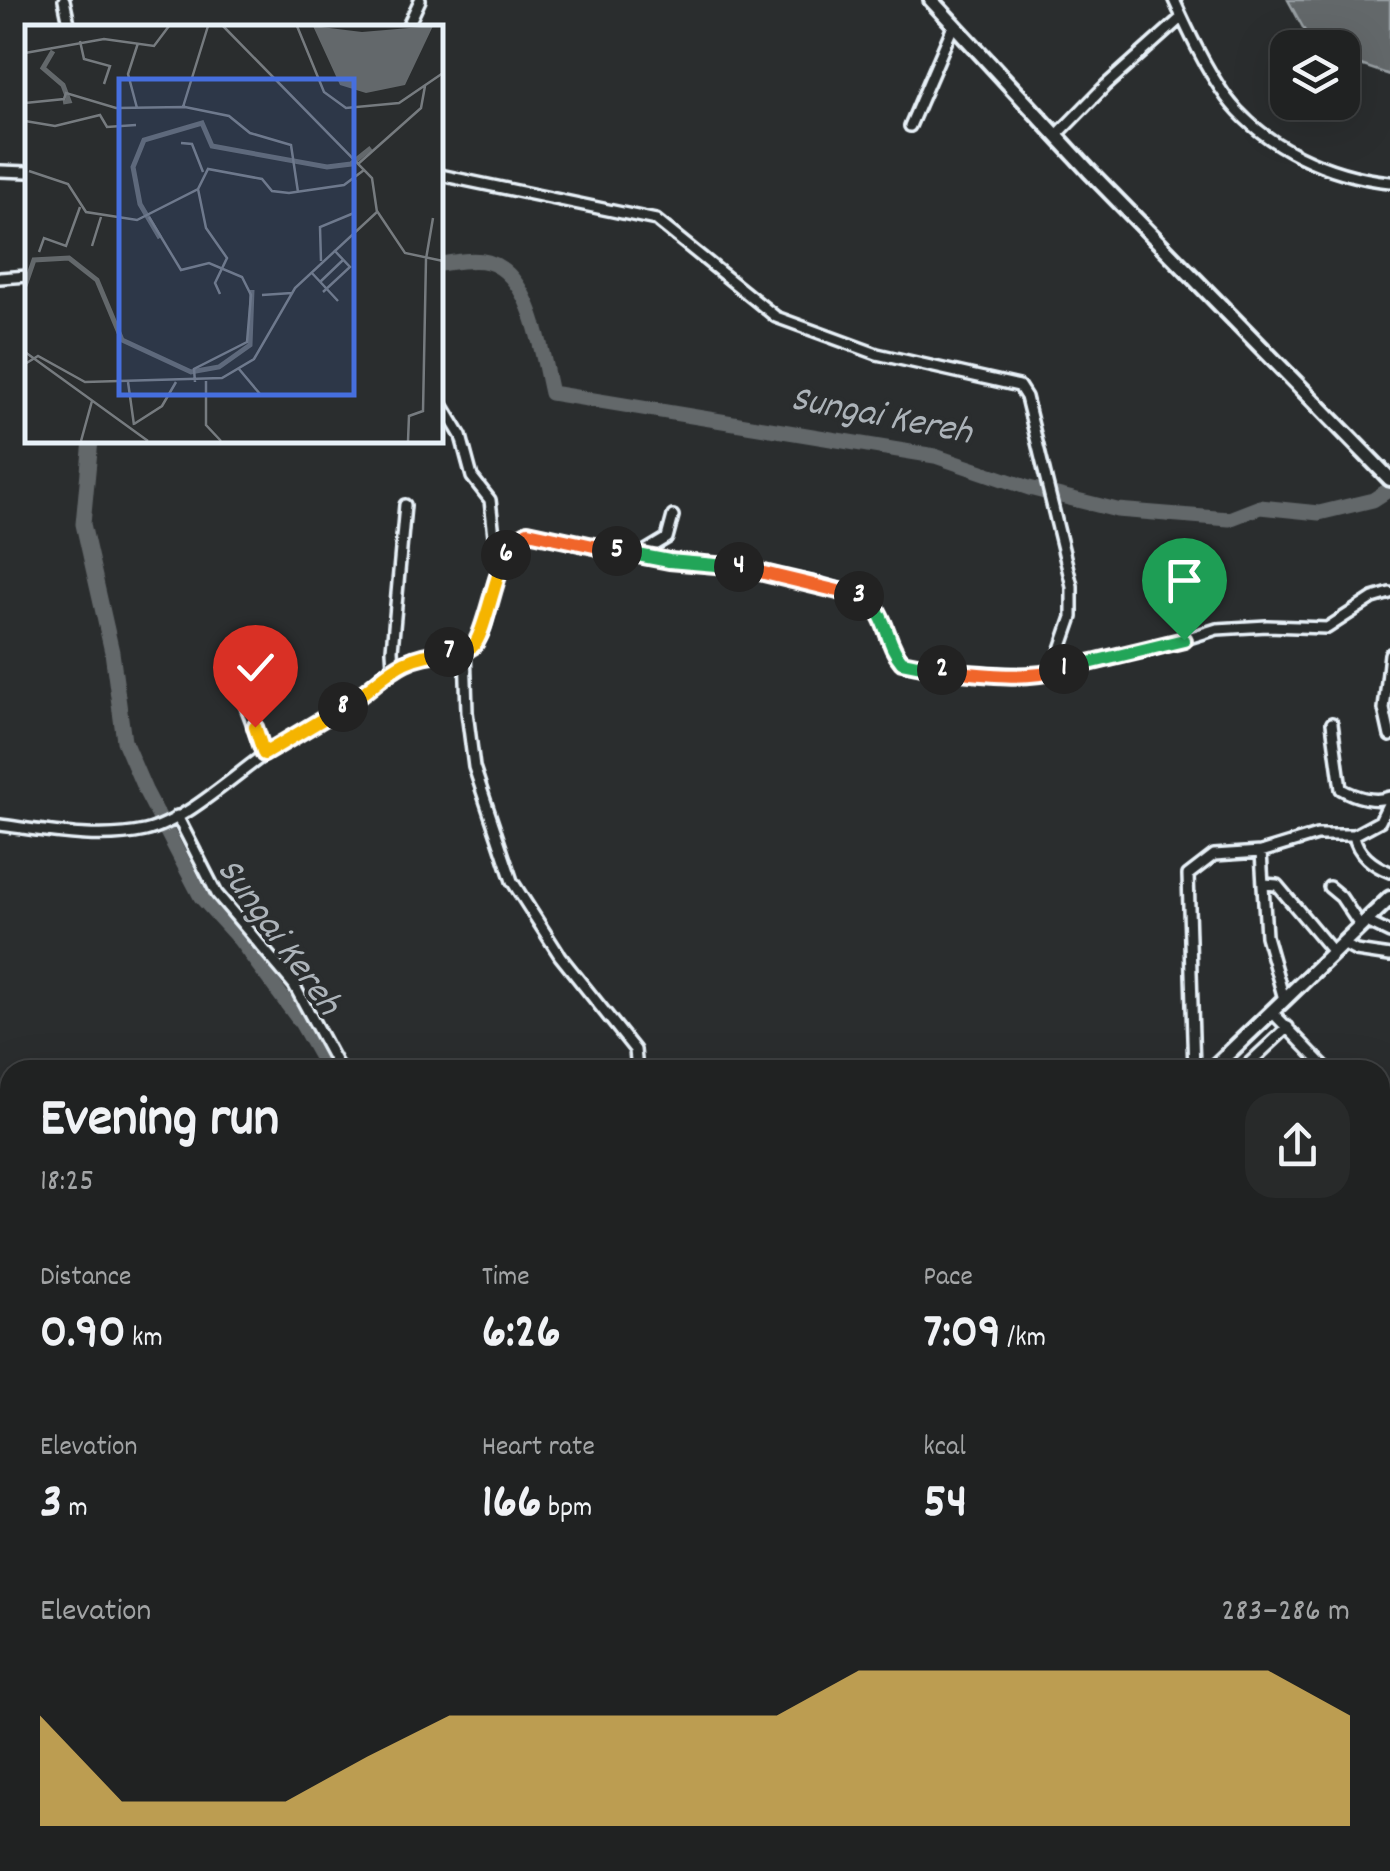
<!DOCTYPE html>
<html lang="en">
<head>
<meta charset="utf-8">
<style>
	body { margin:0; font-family:Dekko,sans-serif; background:#282a2a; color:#f1f3f6; height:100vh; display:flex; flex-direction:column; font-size:38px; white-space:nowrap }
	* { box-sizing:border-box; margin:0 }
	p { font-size:32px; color:#a2a4a5 }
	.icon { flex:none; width:55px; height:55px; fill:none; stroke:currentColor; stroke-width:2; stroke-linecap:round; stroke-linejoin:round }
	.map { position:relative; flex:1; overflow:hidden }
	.drawer { position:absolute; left:0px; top:1060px; width:1390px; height:812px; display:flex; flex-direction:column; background:#202222; border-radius:30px 30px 0 0; box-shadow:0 10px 40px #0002,0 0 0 2px #3d3f40 }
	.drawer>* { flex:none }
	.tools { position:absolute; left:1270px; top:30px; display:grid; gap:20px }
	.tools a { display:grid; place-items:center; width:90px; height:90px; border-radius:20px; background:#202222; box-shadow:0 10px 40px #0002,0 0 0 2px #3d3f40; font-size:50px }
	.pin { position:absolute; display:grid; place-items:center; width:85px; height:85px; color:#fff; margin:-102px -42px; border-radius:50% 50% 50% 0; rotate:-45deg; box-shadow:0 0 10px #0007 }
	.pin .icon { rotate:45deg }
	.km { position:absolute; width:50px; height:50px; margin:-25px; border-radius:50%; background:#222; color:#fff; font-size:28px; line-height:50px; text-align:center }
	.round { display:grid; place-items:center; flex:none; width:105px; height:105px; border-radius:30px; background:#282a2a }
	.overview { display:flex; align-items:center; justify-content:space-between; height:170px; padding:0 40px }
	h1 { font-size:55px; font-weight:700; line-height:75px }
	.figures { display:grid; grid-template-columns:repeat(3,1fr); gap:15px; height:170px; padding:10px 40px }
	.figures div { display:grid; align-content:center }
	.figures b { font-size:50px; font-weight:700 }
	.figures small { font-size:28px; font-weight:400 }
	.figures p { font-size:28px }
	.chart { height:280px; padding:20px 40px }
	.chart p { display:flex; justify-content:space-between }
	.chart svg { width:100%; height:180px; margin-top:10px; fill:#ffd166; opacity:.7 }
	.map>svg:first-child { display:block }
	.water { fill:#63686b; stroke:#989fa3; stroke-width:2.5 }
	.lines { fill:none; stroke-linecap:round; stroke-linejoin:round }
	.river { stroke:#63686b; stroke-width:15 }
	.street-casing { stroke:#e8f1f8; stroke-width:16 }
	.secondary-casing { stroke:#e8f1f8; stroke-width:20 }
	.street { stroke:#2a2d2e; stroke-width:9 }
	.secondary { stroke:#2a2d2e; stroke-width:12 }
	.split-1-casing { stroke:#fff; stroke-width:20 }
	.split-2-casing { stroke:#fff; stroke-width:20 }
	.split-3-casing { stroke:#fff; stroke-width:20 }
	.split-4-casing { stroke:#fff; stroke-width:20 }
	.split-5-casing { stroke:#fff; stroke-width:20 }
	.split-6-casing { stroke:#fff; stroke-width:20 }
	.split-7-casing { stroke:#fff; stroke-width:20 }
	.split-8-casing { stroke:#fff; stroke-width:20 }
	.split-9-casing { stroke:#fff; stroke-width:20 }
	.split-1 { stroke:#22a559; stroke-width:12 }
	.split-2 { stroke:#f0652b; stroke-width:12 }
	.split-3 { stroke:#22a559; stroke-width:12 }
	.split-4 { stroke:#f0652b; stroke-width:12 }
	.split-5 { stroke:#22a559; stroke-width:12 }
	.split-6 { stroke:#f0652b; stroke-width:12 }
	.split-7 { stroke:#f5b400; stroke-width:12 }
	.split-8 { stroke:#f5b400; stroke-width:12 }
	.split-9 { stroke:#f5b400; stroke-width:12 }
	.labels { text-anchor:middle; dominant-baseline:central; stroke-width:8; stroke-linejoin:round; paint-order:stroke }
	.water-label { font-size:38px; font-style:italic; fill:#acb3b9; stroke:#2a2d2e }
	.inset-river { fill:none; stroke:#63686b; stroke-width:5 }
	.inset-road { fill:none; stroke:#767b7f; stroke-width:2.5 }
	.view { fill:#466fde; fill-opacity:0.15; stroke:#466fde; stroke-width:5 }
	.inset-edge { fill:none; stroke:#e8f1f8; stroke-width:5 }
</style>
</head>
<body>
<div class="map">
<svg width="1390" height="1871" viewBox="0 0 1390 1871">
	<rect width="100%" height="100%" fill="#2a2d2e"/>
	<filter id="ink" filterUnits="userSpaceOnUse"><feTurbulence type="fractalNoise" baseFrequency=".01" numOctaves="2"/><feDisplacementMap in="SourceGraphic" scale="20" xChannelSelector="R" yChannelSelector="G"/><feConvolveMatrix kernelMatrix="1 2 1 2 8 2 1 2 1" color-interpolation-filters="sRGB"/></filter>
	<g filter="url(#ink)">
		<!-- water -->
		<path class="water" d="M 1288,0 L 1390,0 L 1390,75 L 1343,59 L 1342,48 L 1322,47 L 1306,33 Z"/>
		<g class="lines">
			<!-- river -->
			<path class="river" d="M 440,264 C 455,262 474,258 488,262 C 532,274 542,355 551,393 L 935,456 L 1029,488 L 1117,510 L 1229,519 L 1260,507 L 1319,513 L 1373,500 L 1390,489
				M 91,440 L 83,524 L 112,652 L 124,741 L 145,790 L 201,897 L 240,940 L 302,1024 L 328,1070
				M 0,1525 L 10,1537"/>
			<defs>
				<path id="street" d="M 64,0 L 70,28
					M 1174,0 C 1189,33 1205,67 1226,97 C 1263,147 1330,176 1390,182
					M 407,28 L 420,0
					M 910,126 L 954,24
					M 1057,135 L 1106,85 L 1181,18
					M 0,171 L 28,172
					M 440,175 L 656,220 L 776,317 L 877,354 L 1019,386 L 1026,397 L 1072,586 L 1072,617 L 1060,652 L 1060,670
					M 0,278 L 28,276
					M 440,401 L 461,436 L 472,477 L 490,500 L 495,544 L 505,556
					M 643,557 L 647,550 L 667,538 L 673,516
					M 465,650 L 467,712 L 474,767 L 512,881 L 560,956 L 635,1050 L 637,1070
					M 1390,654 L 1384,709 L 1390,736
					M 393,666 L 392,650 L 405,505
					M 241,693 L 264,755
					M 1332,723 L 1341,789 C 1355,797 1375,803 1390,797
					M 177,816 L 217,894 L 294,985 L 340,1070
					M 0,825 C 46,831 99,841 145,831 C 183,822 229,780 261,757 C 290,736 323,721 352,701 C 367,691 379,677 393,666 C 416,651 458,658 474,645 C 498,625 483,557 528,532 L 643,557 L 732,566 L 821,584 L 862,596 L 878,607 L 893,648 L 906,664 L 947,671 L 1037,675 L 1150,650 L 1217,629 L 1267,626 L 1327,628 L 1373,598 L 1390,593
					M 1354,835 C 1357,854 1374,866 1390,872
					M 1261,852 L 1266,936 L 1284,999
					M 1264,884 L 1277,885 L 1334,953
					M 1329,887 L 1341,897 L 1361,927
					M 1365,921 L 1390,933
					M 1343,944 L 1356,951 L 1390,956
					M 1271,1011 L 1328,1070
					M 1194,1070 L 1188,875 L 1214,855 L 1261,852 L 1317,835 L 1354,835 L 1380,821 L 1390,800
					M 1242,1070 L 1288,1027
					M 67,1862 L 68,1871
					M 457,1868 L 513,1869
					M 138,1871 L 141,1862
					M 304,1871 L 312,1862"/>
				<path id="secondary" d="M 931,0 L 1089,171 L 1390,479
					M 1211,1070 L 1390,898
					M 0,1791 L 10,1791"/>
			</defs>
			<!-- street casing -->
			<use href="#street" class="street-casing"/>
			<!-- secondary casing -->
			<use href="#secondary" class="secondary-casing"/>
			<!-- street -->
			<use href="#street" class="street"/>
			<!-- secondary -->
			<use href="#secondary" class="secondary"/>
		</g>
	</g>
	<g class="lines" filter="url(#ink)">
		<defs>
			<path id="split-1" d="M 1064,669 L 1184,640"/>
			<path id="split-2" d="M 942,670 C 982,674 1025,681 1064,669"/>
			<path id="split-3" d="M 859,596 C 889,609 883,640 902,662 L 942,670"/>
			<path id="split-4" d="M 739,567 L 859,596"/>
			<path id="split-5" d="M 617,551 L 669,561 L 739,567"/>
			<path id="split-6" d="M 506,555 L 518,538 L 528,532 L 617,551"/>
			<path id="split-7" d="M 449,652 C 458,651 465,652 473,646 C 484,637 495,575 506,555"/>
			<path id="split-8" d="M 343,707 C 387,680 391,656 449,652"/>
			<path id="split-9" d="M 255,727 L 264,754 L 343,707"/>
		</defs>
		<!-- split-1 casing -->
		<use href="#split-1" class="split-1-casing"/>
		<!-- split-2 casing -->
		<use href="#split-2" class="split-2-casing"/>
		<!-- split-3 casing -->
		<use href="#split-3" class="split-3-casing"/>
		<!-- split-4 casing -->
		<use href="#split-4" class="split-4-casing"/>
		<!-- split-5 casing -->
		<use href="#split-5" class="split-5-casing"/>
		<!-- split-6 casing -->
		<use href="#split-6" class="split-6-casing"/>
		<!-- split-7 casing -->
		<use href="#split-7" class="split-7-casing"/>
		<!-- split-8 casing -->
		<use href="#split-8" class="split-8-casing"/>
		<!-- split-9 casing -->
		<use href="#split-9" class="split-9-casing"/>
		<!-- split-1 -->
		<use href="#split-1" class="split-1"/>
		<!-- split-2 -->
		<use href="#split-2" class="split-2"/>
		<!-- split-3 -->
		<use href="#split-3" class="split-3"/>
		<!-- split-4 -->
		<use href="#split-4" class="split-4"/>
		<!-- split-5 -->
		<use href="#split-5" class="split-5"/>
		<!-- split-6 -->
		<use href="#split-6" class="split-6"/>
		<!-- split-7 -->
		<use href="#split-7" class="split-7"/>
		<!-- split-8 -->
		<use href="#split-8" class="split-8"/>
		<!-- split-9 -->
		<use href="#split-9" class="split-9"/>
	</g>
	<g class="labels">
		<!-- water labels -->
		<g class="water-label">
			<text transform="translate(881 418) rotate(11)">Sungai Kereh</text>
			<text transform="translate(277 938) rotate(54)">Sungai Kereh</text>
		</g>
	</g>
	<!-- overview -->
	<g transform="translate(25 25)">
		<rect width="418" height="418" fill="#2a2d2e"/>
		<path d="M 288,1 L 337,7 L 408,1 L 380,60 L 341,68 L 315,60 Z" fill="#63686b"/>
		<path class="inset-river" d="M 28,26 L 18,43 L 38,60 L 44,76 L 38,77M 135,213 L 115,179 L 108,142 L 119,115 L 177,98 L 187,121 L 302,142 L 326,139 L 346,123M 0,261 L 9,235 L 44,233 L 72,255 L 97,315 L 166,347 L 194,342 L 225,320 L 227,265"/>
		<path class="inset-road" d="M 272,1 L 299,67 L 321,83 L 374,78 L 418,48M 55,16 L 59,34 L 85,41 L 79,59M 0,28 L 79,14 L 129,21 L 144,1M 0,78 L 39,74 L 41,68 L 91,83 L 160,82 L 204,91 L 225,108 L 266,120 L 273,167M 158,82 L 183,1M 112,83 L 103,49 L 113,18M 0,96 L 30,101 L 75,90 L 82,102 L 111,100M 156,118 L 167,119 L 178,147M 333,139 L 396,83 L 400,61M 4,146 L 43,159 L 61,187 L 112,195 L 173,164 L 183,144 L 237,154 L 247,166 L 264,168 L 319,160 L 339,145M 330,155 L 330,205M 173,164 L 181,203 L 202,233 L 190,258 L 195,269M 352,186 L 380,228 L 418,236M 124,192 L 156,245 L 184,238 L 217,252 L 226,270 L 222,317 L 169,344 L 170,357M 0,205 L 0,97M 67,221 L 76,192M 14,227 L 19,213 L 41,221 L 55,182M 401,234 L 408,193M 296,236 L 295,202 L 329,188M 286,247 L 313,276M 295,257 L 318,235M 298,267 L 325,242 L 309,225M 237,270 L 267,268M 0,327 L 123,416M 0,339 L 13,331 L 60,357 L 197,353 L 229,334 L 270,263 L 352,187 L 347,153 L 198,1M 214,344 L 235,369M 181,356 L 181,400 L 196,416M 103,357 L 109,400M 109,399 L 137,381 L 151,357M 56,416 L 67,376M 383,416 L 384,391 L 398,386 L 401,234"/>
		<path class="view" d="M 94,54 L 329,54 L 329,370 L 94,370 Z"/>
		<rect width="418" height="418" class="inset-edge"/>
	</g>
</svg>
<div class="tools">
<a><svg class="icon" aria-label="layers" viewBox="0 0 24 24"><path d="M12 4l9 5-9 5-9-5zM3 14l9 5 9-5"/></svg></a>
</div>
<div class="pin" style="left:1184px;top:640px;background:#1e9e55"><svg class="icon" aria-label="arrive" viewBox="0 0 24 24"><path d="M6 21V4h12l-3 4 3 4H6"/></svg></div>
<div class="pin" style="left:255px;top:727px;background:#d93025"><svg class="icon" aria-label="check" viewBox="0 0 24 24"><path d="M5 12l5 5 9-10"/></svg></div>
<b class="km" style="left:1064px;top:669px">1</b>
<b class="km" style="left:942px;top:670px">2</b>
<b class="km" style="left:859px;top:596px">3</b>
<b class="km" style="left:739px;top:567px">4</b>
<b class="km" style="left:617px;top:551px">5</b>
<b class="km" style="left:506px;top:555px">6</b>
<b class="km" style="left:449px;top:652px">7</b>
<b class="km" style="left:343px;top:707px">8</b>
<section class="drawer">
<div class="overview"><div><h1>Evening run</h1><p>18:25</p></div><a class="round"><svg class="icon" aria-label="share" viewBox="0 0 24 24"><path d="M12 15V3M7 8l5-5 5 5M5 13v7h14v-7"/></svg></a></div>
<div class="figures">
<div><p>Distance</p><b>0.90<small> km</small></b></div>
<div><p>Time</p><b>6:26</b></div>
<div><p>Pace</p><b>7:09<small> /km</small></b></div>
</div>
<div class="figures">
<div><p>Elevation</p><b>3<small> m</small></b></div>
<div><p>Heart rate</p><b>166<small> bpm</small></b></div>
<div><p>kcal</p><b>54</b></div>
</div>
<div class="chart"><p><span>Elevation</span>283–286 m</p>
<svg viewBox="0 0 160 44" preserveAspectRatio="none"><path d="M0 44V17L10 38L20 38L30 38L40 27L50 17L60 17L70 17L80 17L90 17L100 6L110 6L120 6L130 6L140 6L150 6L160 17V44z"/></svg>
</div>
</section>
</div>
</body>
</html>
